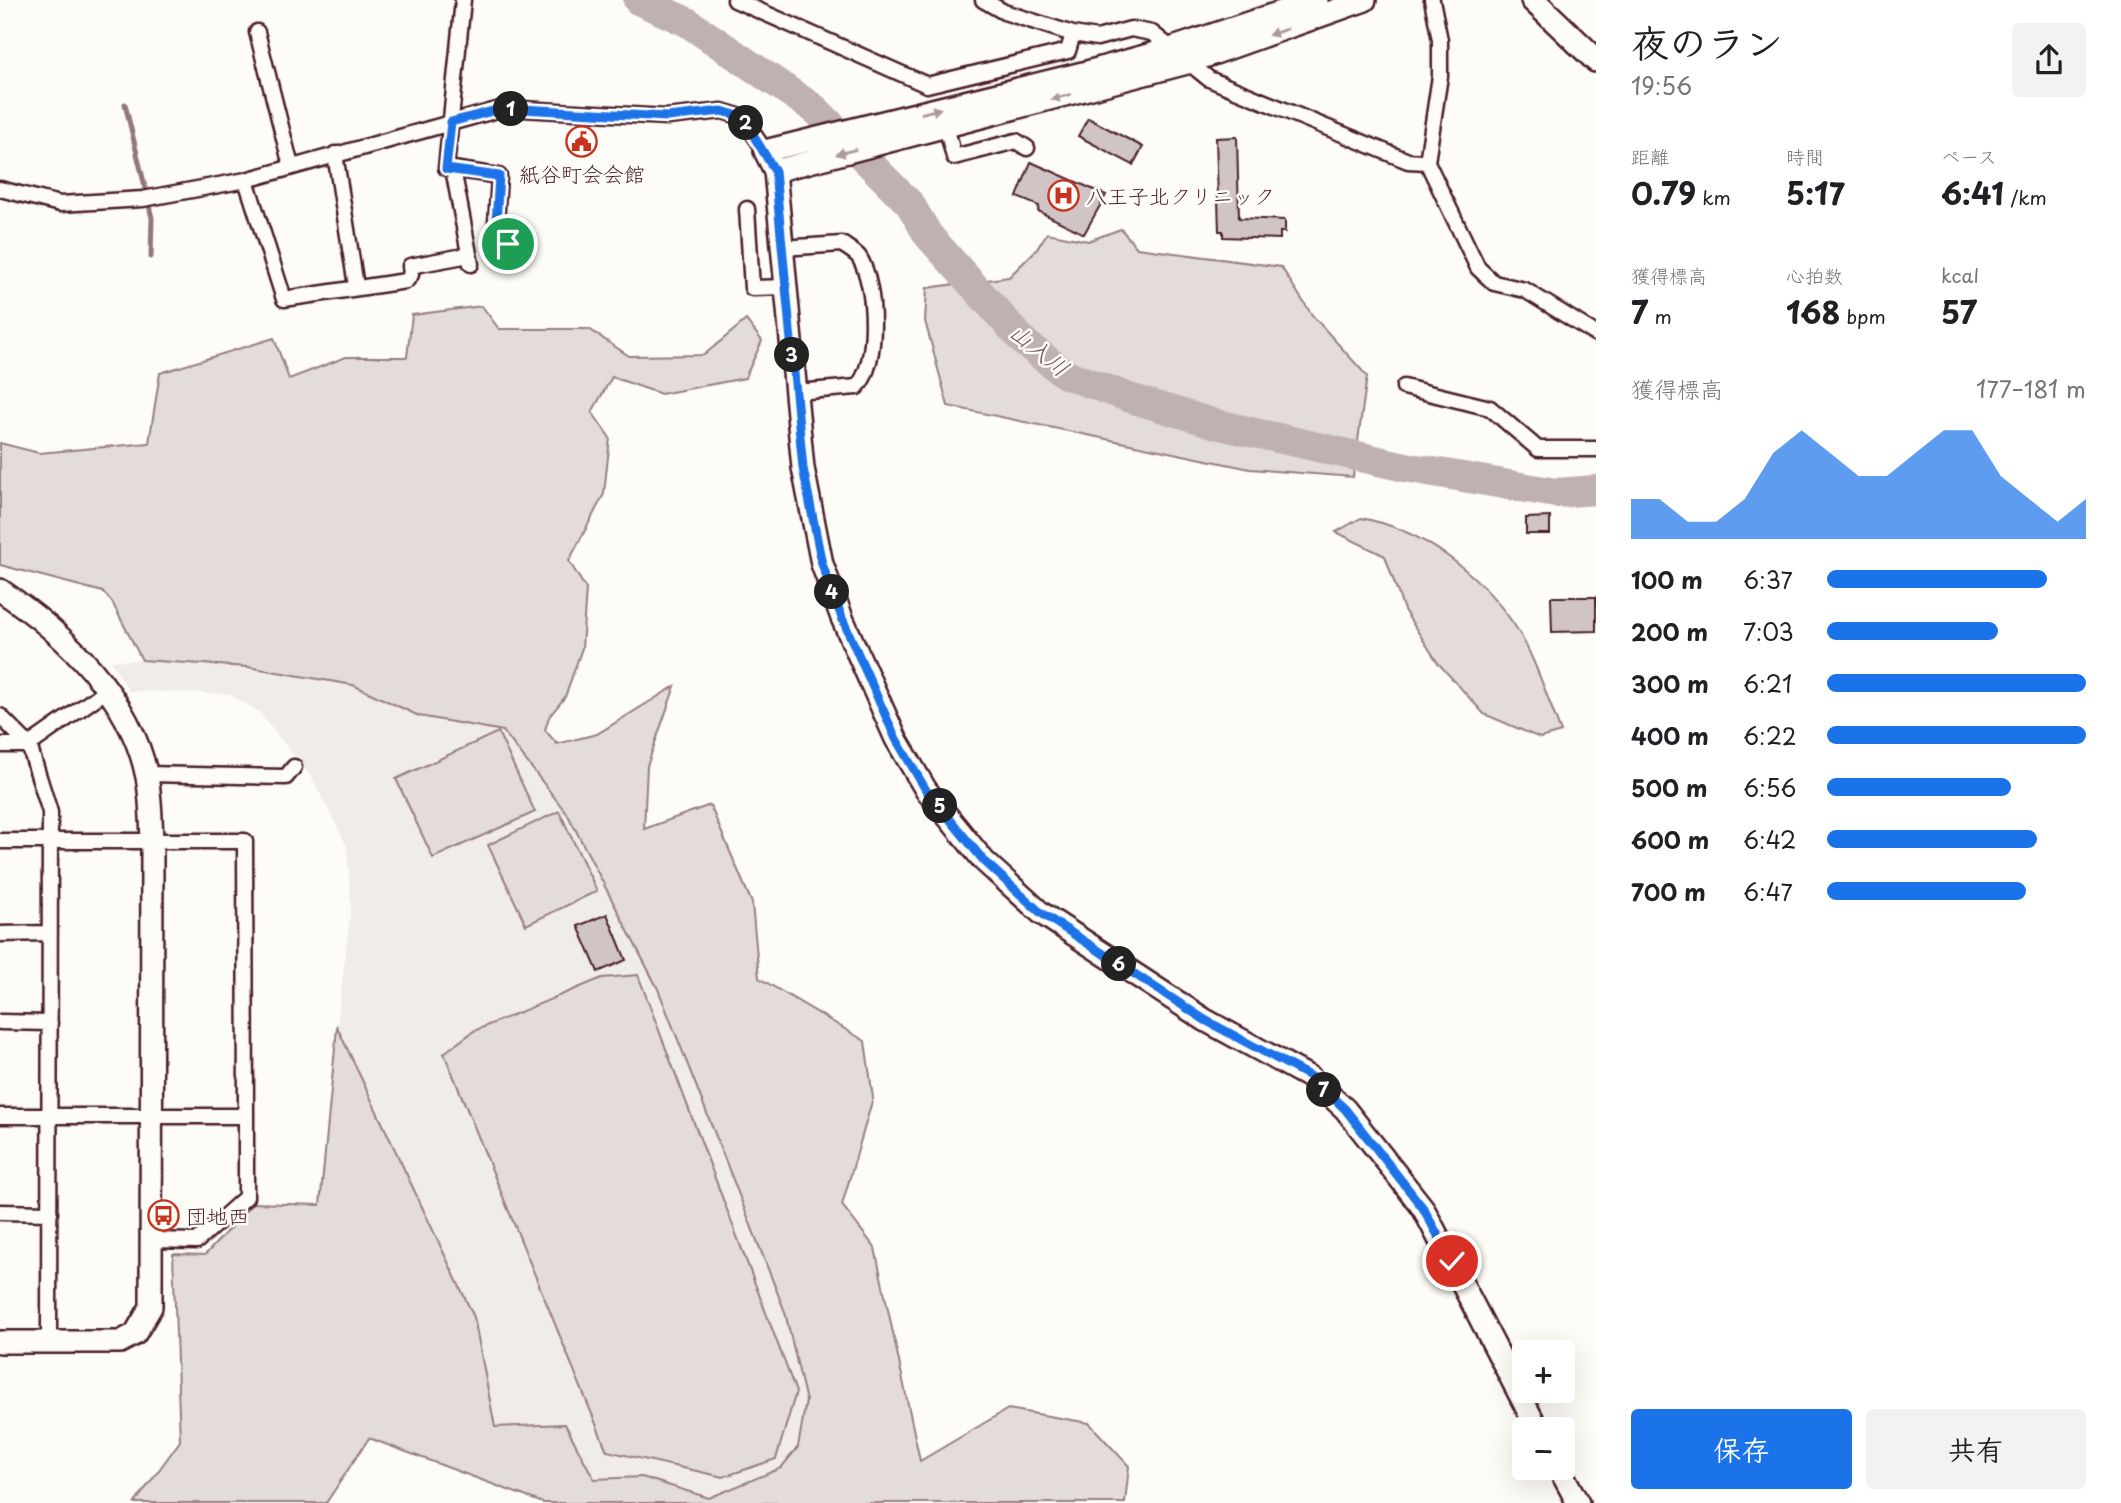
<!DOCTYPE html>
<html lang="ja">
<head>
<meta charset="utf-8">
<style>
	body { margin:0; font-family:"Playpen Sans","Klee One",sans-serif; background:#f2f2f2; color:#202124; height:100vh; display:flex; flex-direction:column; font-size:26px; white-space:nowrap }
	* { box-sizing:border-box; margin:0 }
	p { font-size:23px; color:#757577 }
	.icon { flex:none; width:38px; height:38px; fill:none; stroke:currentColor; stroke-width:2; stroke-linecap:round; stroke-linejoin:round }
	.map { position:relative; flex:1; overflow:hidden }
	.sheet { display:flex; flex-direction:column; background:#fff; width:525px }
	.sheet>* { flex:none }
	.fabs { position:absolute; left:1512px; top:1340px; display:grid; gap:14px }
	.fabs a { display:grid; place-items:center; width:63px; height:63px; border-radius:7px; background:#fff; box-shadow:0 7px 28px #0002; font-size:35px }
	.pin { position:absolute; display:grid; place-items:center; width:60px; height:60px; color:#fff; margin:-30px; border:4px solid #fff; border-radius:50%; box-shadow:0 2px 7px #0007 }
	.km { position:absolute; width:35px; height:35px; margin:-18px; border-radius:50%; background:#222; color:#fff; font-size:19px; line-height:35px; text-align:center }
	.round { display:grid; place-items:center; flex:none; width:74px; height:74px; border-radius:7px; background:#f2f2f2 }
	.head { display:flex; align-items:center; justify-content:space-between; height:119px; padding:0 35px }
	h1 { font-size:38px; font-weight:700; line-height:52px }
	.metrics { display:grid; grid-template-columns:repeat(3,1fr); gap:10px; height:119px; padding:7px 35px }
	.metrics div { display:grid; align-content:center }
	.metrics b { font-size:30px; font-weight:700 }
	.metrics small { font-size:19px; font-weight:400 }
	.metrics p { font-size:19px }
	.chart { height:196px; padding:14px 35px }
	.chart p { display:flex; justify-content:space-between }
	.chart svg { width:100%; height:126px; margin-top:7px; fill:#1a73e8; opacity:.7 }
	.cta { display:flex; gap:14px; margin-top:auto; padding:14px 35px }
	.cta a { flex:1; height:80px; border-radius:7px; background:#1a73e8; color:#fff; font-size:28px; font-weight:700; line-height:80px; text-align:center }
	.cta a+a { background:#f2f2f2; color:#202124 }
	ul { padding:0 35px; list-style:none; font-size:23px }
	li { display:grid; grid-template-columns:112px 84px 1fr; align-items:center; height:52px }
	li i { height:18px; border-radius:9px; background:#1a73e8 }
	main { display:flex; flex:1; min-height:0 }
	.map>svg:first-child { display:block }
	.built { fill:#f0ece8 }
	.green { fill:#e3dcda; stroke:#967e82; stroke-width:2 }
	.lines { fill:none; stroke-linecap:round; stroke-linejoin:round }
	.stream { stroke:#91777b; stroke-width:5 }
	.river { stroke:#c0b1b1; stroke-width:30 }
	.building { fill:#d0c5c4; stroke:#4a1f2b; stroke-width:2 }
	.street-casing { stroke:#4a1f2b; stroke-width:19 }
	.secondary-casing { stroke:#4a1f2b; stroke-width:26 }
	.primary-casing { stroke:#4a1f2b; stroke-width:28 }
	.street { stroke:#fdfcf7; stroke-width:14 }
	.secondary { stroke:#fdfcf7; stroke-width:21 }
	.primary { stroke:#fdfcf7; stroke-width:23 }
	.oneway { fill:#ac999b }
	.route-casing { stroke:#fff; stroke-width:14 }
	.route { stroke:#1a73e8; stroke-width:9 }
	.labels { text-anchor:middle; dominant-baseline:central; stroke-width:5; stroke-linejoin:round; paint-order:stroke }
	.poi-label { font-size:21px; fill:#4a1f2b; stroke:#fdfcf7; text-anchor:start }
	.water-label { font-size:23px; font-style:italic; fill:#73525a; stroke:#fdfcf7 }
</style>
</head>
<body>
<main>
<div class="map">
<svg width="1596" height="1503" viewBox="0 0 1596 1503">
	<rect width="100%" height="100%" fill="#fdfcf7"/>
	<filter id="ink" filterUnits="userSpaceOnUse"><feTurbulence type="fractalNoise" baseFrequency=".0143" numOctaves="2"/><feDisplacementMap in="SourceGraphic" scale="14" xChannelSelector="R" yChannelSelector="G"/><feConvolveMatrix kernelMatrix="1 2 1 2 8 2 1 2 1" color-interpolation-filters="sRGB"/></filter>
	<g filter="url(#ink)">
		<!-- built -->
		<path class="built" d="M 142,660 L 248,667 L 353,685 L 419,716 L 503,731 L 568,815 L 658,989 L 785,1312 L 806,1401 L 798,1447 L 780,1468 L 709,1498 L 642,1477 L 594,1479 L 565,1424 L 495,1427 L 474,1317 L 337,1027 L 351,907 L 347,846 L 312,778 L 258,711 L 229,694 L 129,691 L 111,661 Z"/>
		<!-- green -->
		<path class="green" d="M 1121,229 L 1137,248 L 1281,267 L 1312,315 L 1367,376 L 1353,477 L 1250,469 L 948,406 L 925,321 L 927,288 L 1009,277 L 1037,249 L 1047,233 L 1088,241 Z
			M 482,306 L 499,329 L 589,329 L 629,356 L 704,355 L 746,320 L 762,341 L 745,378 L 661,394 L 612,377 L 592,412 L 610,438 L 604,494 L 569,561 L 586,589 L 582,648 L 565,697 L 549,717 L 545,730 L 557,744 L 597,734 L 675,686 L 647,766 L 644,829 L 710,805 L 752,903 L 759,978 L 865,1041 L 873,1098 L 842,1205 L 875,1248 L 920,1461 L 1008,1409 L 1089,1423 L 1129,1466 L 1125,1503 L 543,1503 L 369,1438 L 326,1503 L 135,1503 L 180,1441 L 173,1254 L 205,1255 L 253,1203 L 320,1205 L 337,1027 L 474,1317 L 495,1427 L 565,1424 L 594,1479 L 642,1477 L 709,1498 L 781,1468 L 798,1447 L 806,1401 L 785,1312 L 658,989 L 568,815 L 503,731 L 419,716 L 353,685 L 248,667 L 142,660 L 112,602 L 103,592 L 0,565 L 0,443 L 39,453 L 149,443 L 160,373 L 274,338 L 289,379 L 346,357 L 407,357 L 412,315 Z
			M 1361,518 C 1422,529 1478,572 1513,623 C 1531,647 1549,702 1561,732 L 1540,738 L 1484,714 L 1438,663 L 1404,610 L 1385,556 L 1336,532 Z
			M 498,732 L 535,812 L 433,858 L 396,779 Z
			M 559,811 L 597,891 L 526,925 L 488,845 Z
			M 638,975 L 796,1392 L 776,1459 L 723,1477 L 607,1451 L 444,1053 L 474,1031 L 602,978 Z"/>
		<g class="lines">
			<!-- stream -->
			<path class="stream" d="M 125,104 L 146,191
				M 148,201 L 152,218 L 151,257"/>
			<!-- river -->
			<path class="river" d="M 638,0 L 687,22 L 816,110 L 910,204 L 928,235 L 1025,343 L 1065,374 L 1130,398 L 1216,424 L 1405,467 L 1556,493 L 1596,490"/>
		</g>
		<!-- building -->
		<path class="building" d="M 1088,118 L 1143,147 L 1133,165 L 1078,136 Z
			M 1237,137 L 1239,218 L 1285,220 L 1285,232 L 1280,232 L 1280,239 L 1223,237 L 1223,231 L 1219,231 L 1216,138 Z
			M 1031,162 L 1106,195 L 1084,234 L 1038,211 L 1039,206 L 1017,197 Z
			M 1550,517 L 1550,534 L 1526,534 L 1526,518 Z
			M 1551,597 L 1596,597 L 1596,631 L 1552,632 Z
			M 607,914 L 626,960 L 598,972 L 578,926 Z"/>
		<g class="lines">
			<defs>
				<path id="street" d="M 463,0 L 446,168 L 499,176 L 495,239 L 508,244
					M 735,0 L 927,85 L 1068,51 L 1073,34
					M 983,0 L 1004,12 L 1073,34 L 1097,38 L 1131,29 L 1152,33 L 1209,79 L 1408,161 L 1427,162
					M 1432,0 L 1440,40 L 1440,76 L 1427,162 L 1478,268 L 1494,283 L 1525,290 L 1596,334
					M 257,32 L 291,166
					M 946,126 L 954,157 L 1016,141 L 1027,148
					M 335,154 L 356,286
					M 453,169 L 471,264
					M 246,180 L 284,299 L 406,281 L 411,275 L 410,266 L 469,255
					M 0,189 L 60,204 L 143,199 L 246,180 L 504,108 L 667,117 L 722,111 L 742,117 L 765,151
					M 747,209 L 752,288 L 786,287
					M 782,248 L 842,244 C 847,248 855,252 859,257 C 877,285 879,364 857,387 L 796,392
					M 1404,387 L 1490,408 L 1538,449 L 1596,449
					M 0,716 L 29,745 L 50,812 L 49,1342
					M 0,745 L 29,745 L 107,690
					M 146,774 L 286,777 L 294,767
					M 0,841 L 245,841 L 246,1116 L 0,1116
					M 0,934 L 50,933
					M 0,1022 L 50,1023
					M 0,1212 L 50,1213
					M 151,1240 L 197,1241 L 246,1197 L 246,1116"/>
				<path id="secondary" d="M 1317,0 L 1173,48 L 1083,73 L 765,151 L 775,171 L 803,468 L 822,564 L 842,618 L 896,739 L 926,790 L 984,861 L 1041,913 L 1205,1020 L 1311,1078 L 1345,1109 L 1423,1208 L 1538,1430
					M 775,171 L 1187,63 L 1365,0
					M 0,590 C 64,633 131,697 147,777 C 151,798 151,820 152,841 L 151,1307 L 135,1334 L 120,1342 L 0,1342
					M 1559,1468 L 1578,1503"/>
				<path id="primary" d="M 1533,0 L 1596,60"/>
			</defs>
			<!-- street casing -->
			<use href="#street" class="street-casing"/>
			<!-- secondary casing -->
			<use href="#secondary" class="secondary-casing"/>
			<!-- primary casing -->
			<use href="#primary" class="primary-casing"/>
			<!-- street -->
			<use href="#street" class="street"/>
			<!-- secondary -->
			<use href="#secondary" class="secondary"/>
			<!-- primary -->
			<use href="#primary" class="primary"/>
		</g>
		<!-- one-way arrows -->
		<defs><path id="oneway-solid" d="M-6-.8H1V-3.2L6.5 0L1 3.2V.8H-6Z" transform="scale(1.75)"/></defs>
		<g class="oneway">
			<use href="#oneway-solid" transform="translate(1278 32) rotate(161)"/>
			<use href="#oneway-solid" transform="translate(1061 97) rotate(166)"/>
			<use href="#oneway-solid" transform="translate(931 111) rotate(-14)"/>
			<use href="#oneway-solid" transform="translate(846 152) rotate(165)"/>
		</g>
	</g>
	<g class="lines" filter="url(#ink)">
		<defs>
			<path id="route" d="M 508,244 L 495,239 L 499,176 L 446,169 L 451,122 L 504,108 L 667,117 L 722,111 L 742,117 L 775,171 L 803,468 L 822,564 L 842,618 L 896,739 L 926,790 L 984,861 L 1041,913 L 1205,1020 L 1311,1077 L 1345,1109 L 1423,1208 L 1452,1261"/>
		</defs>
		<!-- route casing -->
		<use href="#route" class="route-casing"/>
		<!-- route -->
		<use href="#route" class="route"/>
	</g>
	<!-- icons -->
	<defs>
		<symbol id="civic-ring" viewBox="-11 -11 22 22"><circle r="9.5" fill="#fdfcf7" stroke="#c8321e" stroke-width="1.5"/><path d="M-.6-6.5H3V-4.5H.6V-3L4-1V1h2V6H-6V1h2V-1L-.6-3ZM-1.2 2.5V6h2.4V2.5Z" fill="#c8321e"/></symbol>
		<symbol id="hospital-ring" viewBox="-11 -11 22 22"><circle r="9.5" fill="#fdfcf7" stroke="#c8321e" stroke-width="1.5"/><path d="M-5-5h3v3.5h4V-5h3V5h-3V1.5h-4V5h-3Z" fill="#c8321e"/></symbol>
		<symbol id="bus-ring" viewBox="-11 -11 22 22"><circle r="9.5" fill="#fdfcf7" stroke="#c8321e" stroke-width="1.5"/><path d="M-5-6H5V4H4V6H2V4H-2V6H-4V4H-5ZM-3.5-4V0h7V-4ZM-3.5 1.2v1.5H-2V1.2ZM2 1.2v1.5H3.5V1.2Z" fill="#c8321e"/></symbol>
	</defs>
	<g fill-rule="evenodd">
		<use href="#civic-ring" x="564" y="124" width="35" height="35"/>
		<use href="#hospital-ring" x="1046" y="178" width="35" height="35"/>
		<use href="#bus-ring" x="146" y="1198" width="35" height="35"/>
	</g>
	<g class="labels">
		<!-- poi labels -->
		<g class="poi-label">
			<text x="582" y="173" text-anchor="middle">紙谷町会会館</text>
			<text x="1086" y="195">八王子北クリニック</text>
			<text x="186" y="1215">団地西</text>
		</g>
		<!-- water labels -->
		<g class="water-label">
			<text transform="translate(1040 349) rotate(39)">山入川</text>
		</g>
	</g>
</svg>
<div class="fabs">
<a>+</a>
<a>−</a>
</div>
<div class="pin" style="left:508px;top:244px;background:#1e9e55"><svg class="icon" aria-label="arrive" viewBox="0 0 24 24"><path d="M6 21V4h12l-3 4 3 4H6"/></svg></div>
<div class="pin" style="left:1452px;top:1261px;background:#d93025"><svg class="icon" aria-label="check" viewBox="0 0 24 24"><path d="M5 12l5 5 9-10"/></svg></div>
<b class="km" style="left:511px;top:109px">1</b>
<b class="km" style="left:746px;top:123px">2</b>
<b class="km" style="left:792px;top:355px">3</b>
<b class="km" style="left:832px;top:592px">4</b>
<b class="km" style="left:940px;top:806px">5</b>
<b class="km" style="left:1119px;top:964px">6</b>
<b class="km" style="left:1324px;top:1090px">7</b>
</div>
<section class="sheet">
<div class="head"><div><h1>夜のラン</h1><p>19:56</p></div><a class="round"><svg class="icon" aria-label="share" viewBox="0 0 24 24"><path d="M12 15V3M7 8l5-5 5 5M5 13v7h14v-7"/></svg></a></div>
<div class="metrics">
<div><p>距離</p><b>0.79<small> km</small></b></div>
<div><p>時間</p><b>5:17</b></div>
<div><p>ペース</p><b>6:41<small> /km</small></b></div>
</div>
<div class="metrics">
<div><p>獲得標高</p><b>7<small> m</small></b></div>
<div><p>心拍数</p><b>168<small> bpm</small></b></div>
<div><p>kcal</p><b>57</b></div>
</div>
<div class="chart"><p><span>獲得標高</span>177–181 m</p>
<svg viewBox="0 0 160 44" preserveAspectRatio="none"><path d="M0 44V30L10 30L20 38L30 38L40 30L50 14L60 6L70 14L80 22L90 22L100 14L110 6L120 6L130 22L140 30L150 38L160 30V44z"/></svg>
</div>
<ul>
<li><b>100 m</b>6:37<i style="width:85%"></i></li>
<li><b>200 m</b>7:03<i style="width:66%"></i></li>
<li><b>300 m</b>6:21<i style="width:100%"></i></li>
<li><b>400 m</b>6:22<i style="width:100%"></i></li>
<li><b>500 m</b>6:56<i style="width:71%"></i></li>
<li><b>600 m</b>6:42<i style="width:81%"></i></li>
<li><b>700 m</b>6:47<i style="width:77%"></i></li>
</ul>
<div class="cta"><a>保存</a><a>共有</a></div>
</section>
</main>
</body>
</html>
